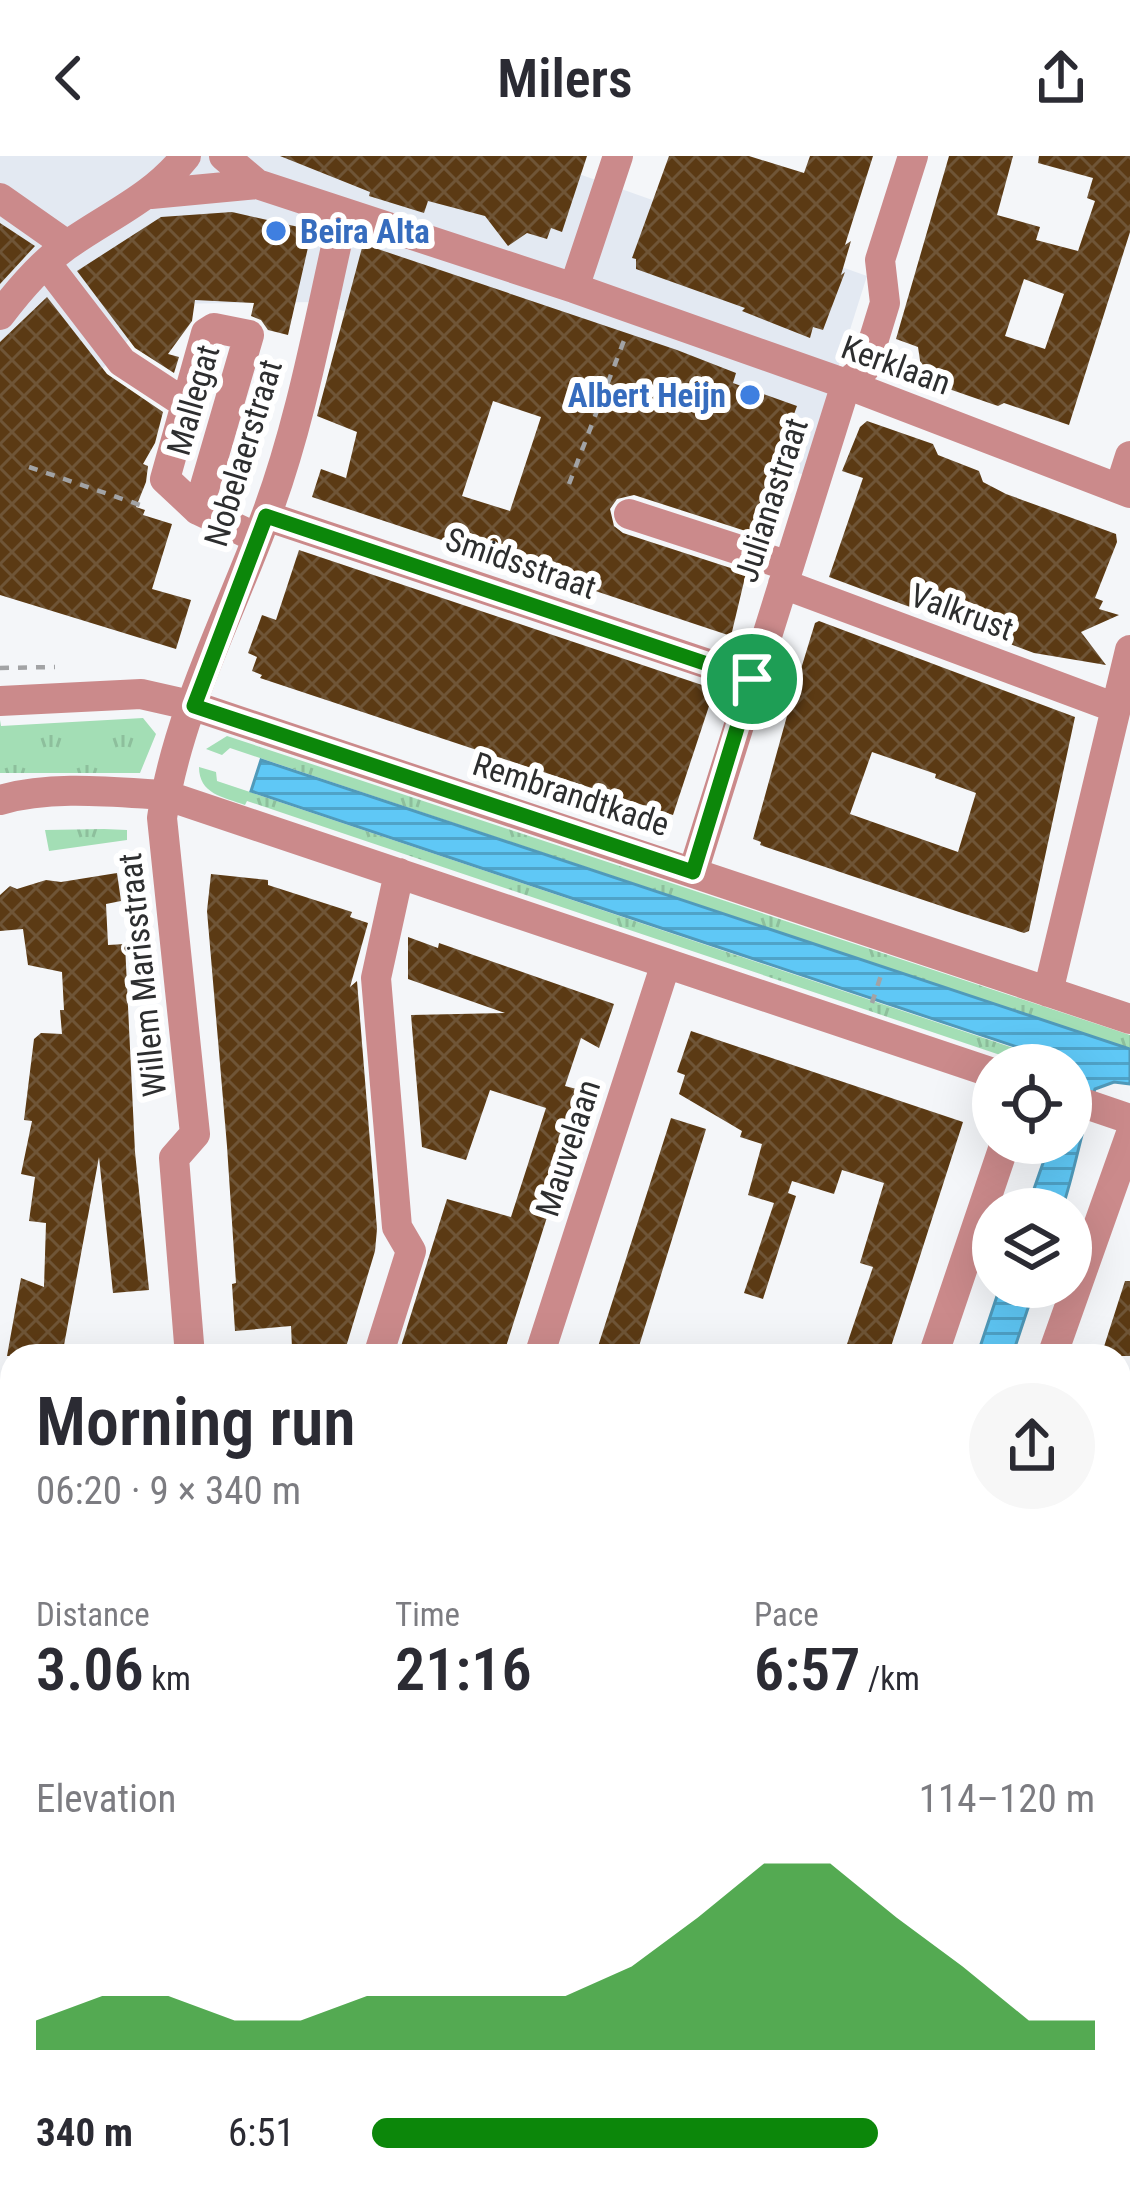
<!DOCTYPE html>
<html lang="en">
<head>
<meta charset="utf-8">
<style>
	body { margin:0; font-family:"Roboto Condensed",sans-serif; background:#f7f7f7; color:#2b2b33; height:100vh; display:flex; flex-direction:column; font-size:45px; white-space:nowrap }
	* { box-sizing:border-box; margin:0 }
	p { font-size:39px; color:#7c7c81 }
	.icon { flex:none; width:66px; height:66px; fill:none; stroke:currentColor; stroke-width:2; stroke-linecap:round; stroke-linejoin:round }
	.map { position:relative; flex:1; overflow:hidden }
	.drawer { position:absolute; left:0px; top:1188px; width:1131px; height:861px; display:flex; flex-direction:column; background:#fff; border-radius:36px 36px 0 0; box-shadow:0 12px 48px #0002 }
	.drawer>* { flex:none }
	.tools { position:absolute; left:972px; top:888px; display:grid; gap:24px }
	.tools a { display:grid; place-items:center; width:120px; height:120px; border-radius:50%; background:#fff; box-shadow:0 12px 48px #0002; font-size:60px }
	.pin { position:absolute; display:grid; place-items:center; width:102px; height:102px; color:#fff; margin:-51px; border:6px solid #fff; border-radius:50%; box-shadow:0 3px 12px #0007 }
	.round { display:grid; place-items:center; flex:none; width:126px; height:126px; border-radius:63px; background:#f7f7f7 }
	.summary { display:flex; align-items:center; justify-content:space-between; height:204px; padding:0 36px }
	h1 { font-size:66px; font-weight:600; line-height:90px }
	.stats { display:grid; grid-template-columns:repeat(3,1fr); gap:18px; height:204px; padding:12px 36px }
	.stats div { display:grid; align-content:center }
	.stats b { font-size:60px; font-weight:600 }
	.stats small { font-size:33px; font-weight:400 }
	.stats p { font-size:33px }
	.chart { height:336px; padding:24px 36px }
	.chart p { display:flex; justify-content:space-between }
	.chart svg { width:100%; height:216px; margin-top:12px; fill:#0c870a; opacity:.7 }
	ul { padding:0 36px; list-style:none; font-size:39px }
	li { display:grid; grid-template-columns:192px 144px 1fr; align-items:center; height:90px }
	li i { height:30px; border-radius:15px; background:#0c870a }
	header { display:flex; justify-content:space-between; align-items:center; height:156px; padding:0 36px; background:#fff; font-size:54px; font-weight:600 }
	.map>svg:first-child { display:block }
	.built { fill:#e3e9f2 }
	.grass { fill:url(#grass-tufts) }
	.forest { fill:url(#forest-firs) }
	.cemetery { fill:url(#cemetery-stones) }
	.water { fill:url(#water-rules); stroke:#509aba; stroke-width:3 }
	.building { fill:url(#building-cross-hatch); fill-rule:evenodd }
	.lines { fill:none; stroke-linecap:round; stroke-linejoin:round }
	.path { stroke:#a2a3a5; stroke-width:4.5; stroke-dasharray:9 9; stroke-linecap:butt }
	.minor { stroke:#cb8a8b; stroke-width:30 }
	.route-casing { stroke:#fff; stroke-width:24 }
	.route { stroke:#0c870a; stroke-width:15 }
	.shop-dot { fill:#3f7fe0; stroke:#fff; stroke-width:4.5 }
	.labels { text-anchor:middle; dominant-baseline:central; stroke-width:12; stroke-linejoin:round; paint-order:stroke }
	.shop-label { font-size:33px; font-weight:bold; fill:#366cbe; stroke:#fff; text-anchor:start }
	.street-label { font-size:33px; fill:#2d2e2f; stroke:#fff }
</style>
</head>
<body>
<header><svg class="icon" aria-label="back" viewBox="0 0 24 24"><path d="M15 5l-7 7 7 7"/></svg>Milers<svg class="icon" aria-label="share" viewBox="0 0 24 24"><path d="M12 15V3M7 8l5-5 5 5M5 13v7h14v-7"/></svg></header>
<div class="map">
<svg width="1130" height="2047" viewBox="0 0 1130 2047">
	<defs>
		<pattern id="grass-tufts" width="24" height="20" patternUnits="userSpaceOnUse" patternTransform="scale(3)"><rect width="24" height="20" fill="#a3deb5"/><path d="M3 7l-1-3M5 7V3M7 7l1-3M15 17l-1-3M17 17v-4M19 17l1-3" fill="none" stroke="#8dbf9c"/></pattern>
		<pattern id="forest-firs" width="22" height="20" patternUnits="userSpaceOnUse" patternTransform="scale(3)"><rect width="22" height="20" fill="#7fd79e"/><path d="M5 1l3.5 6h-7zM16 11l3.5 6h-7z" fill="#6eb988"/></pattern>
		<pattern id="cemetery-stones" width="16" height="16" patternUnits="userSpaceOnUse" patternTransform="scale(3)"><rect width="16" height="16" fill="#a3deb5"/><path d="M2 7V4a2 2 0 0 1 4 0v3zM10 15v-3a2 2 0 0 1 4 0v3z" fill="#8dbf9c"/></pattern>
		<pattern id="water-rules" width="6" height="5" patternUnits="userSpaceOnUse" patternTransform="scale(3)"><rect width="6" height="5" fill="#5fc8f6"/><path d="M0 2.5h6" fill="none" stroke="#4fa3c8"/></pattern>
		<pattern id="building-cross-hatch" width="8" height="8" patternUnits="userSpaceOnUse" patternTransform="scale(3)"><rect width="8" height="8" fill="#5b3a14"/><path d="M0 0l8 8M0 8l8-8" fill="none" stroke="#6f5537"/></pattern>
	</defs>
	<rect width="100%" height="100%" fill="#f4f6f9"/>
	<!-- built -->
	<path class="built" d="M 0,0 L 528,0 L 867,120 L 804,319 L 318,146 L 161,148 L 31,292 L 0,367 Z"/>
	<!-- grass -->
	<path class="grass" d="M 143,562 L 156,578 L 140,617 L 0,617 L 0,564 L 1,570 Z
		M 227,580 L 1130,879 L 1130,893 L 230,592 L 222,599 L 206,593 Z
		M 199,611 L 216,616 L 217,625 L 1064,909 L 1030,909 L 247,645 L 245,649 C 223,641 199,638 199,611 Z
		M 104,673 L 127,674 L 127,684 L 49,695 L 45,674 Z"/>
	<!-- forest -->
	<path class="forest" d="M 51,2037 L 452,2037 L 448,2047 L 74,2047 Z"/>
	<!-- cemetery -->
	<path class="cemetery" d="M 459,2037 L 612,2037 L 608,2047 L 455,2047 Z"/>
	<!-- water -->
	<path class="water" d="M 261,604 L 1130,893 L 1130,928 L 1114,926 L 1095,933 C 1081,975 1076,1011 1062,1053 L 1027,1053 L 1050,987 L 1071,987 C 1071,960 1074,934 1071,909 L 251,635 Z
		M 1000,1131 L 1035,1131 L 1012,1200 L 977,1200 Z"/>
	<!-- building -->
	<path class="building" d="M 280,0 L 587,0 L 562,76 L 551,72 L 547,83 L 527,77 L 508,90 L 485,60 L 428,45 L 424,57 L 369,40 L 370,36 Z
		M 669,0 L 749,0 L 804,17 L 810,0 L 873,0 L 845,89 L 851,85 L 841,119 L 845,116 L 823,174 L 813,171 L 810,182 L 742,155 L 745,152 L 636,113 L 636,103 L 632,102 Z
		M 949,0 L 1013,0 L 997,59 L 1040,71 L 1036,84 L 1078,95 L 1095,45 L 1087,42 L 1093,22 L 1038,7 L 1039,0 L 1130,0 L 1130,76 L 1069,269 L 1004,247 L 998,250 L 923,224 L 918,191 L 896,183 ZM 1024,123 L 1064,138 L 1045,193 L 1005,180 Z
		M 232,56 L 312,74 L 288,179 L 268,174 L 261,164 L 251,160 L 254,147 L 195,144 L 192,165 L 168,198 L 179,201 L 174,217 L 135,192 L 77,115 L 161,61 Z
		M 0,67 L 35,90 L 0,128 Z
		M 363,88 L 677,194 L 736,217 L 733,227 L 797,250 L 774,312 L 778,313 L 758,379 L 634,339 L 617,343 L 610,353 L 614,370 L 623,377 L 746,417 L 731,480 L 312,341 L 321,313 L 346,322 L 357,276 L 317,260 ZM 493,245 L 541,261 L 510,355 L 462,340 Z
		M 47,141 L 107,218 L 163,256 L 155,287 L 143,308 L 148,310 L 146,326 L 136,351 L 145,354 L 143,359 L 172,368 L 152,433 L 191,444 L 176,493 L 0,439 L 0,186 Z
		M 867,265 L 933,288 L 938,299 L 979,315 L 983,326 L 1006,338 L 1116,378 L 1117,386 L 1095,442 L 1103,445 L 1099,453 L 1119,459 L 1081,476 L 1106,509 L 1034,497 L 829,421 L 863,322 L 842,315 L 860,271 Z
		M 299,394 L 711,532 L 714,535 L 673,659 L 260,522 L 262,519 L 252,515 L 257,501 L 248,497 L 262,459 L 276,464 Z
		M 819,465 L 1075,561 L 1029,775 L 1024,777 L 965,758 L 760,689 L 761,686 L 753,683 L 790,549 L 815,467 ZM 872,596 L 936,618 L 935,622 L 976,637 L 958,696 L 850,658 Z
		M 117,717 L 121,745 L 106,748 L 108,789 L 125,788 L 135,996 L 149,1134 L 113,1137 L 99,1001 L 62,1200 L 7,1200 L 21,1122 L 44,1131 L 46,1067 L 29,1065 L 35,1021 L 21,1018 L 32,965 L 24,964 L 34,883 L 41,877 L 62,878 L 60,854 L 64,854 L 62,816 L 28,809 L 23,773 L 0,775 L 0,739 L 10,730 L 17,733 L 46,724 L 61,726 Z
		M 211,718 L 268,724 L 268,729 L 352,756 L 350,761 L 368,767 L 350,831 L 357,825 L 377,1073 L 375,1095 L 346,1191 L 292,1192 L 291,1170 L 235,1175 L 232,1128 L 236,1127 L 227,990 L 207,755 Z
		M 408,781 L 438,792 L 439,787 L 614,848 L 599,892 L 581,882 L 565,930 L 584,935 L 579,960 L 503,1200 L 398,1200 L 447,1043 L 511,1061 L 546,952 L 490,934 L 466,1004 L 422,991 L 411,859 L 505,857 L 408,823 Z
		M 691,875 L 963,966 L 888,1200 L 843,1200 L 873,1111 L 860,1107 L 884,1027 L 842,1014 L 834,1038 L 792,1025 L 788,1037 L 796,1040 L 763,1143 L 744,1137 L 774,1047 L 748,1039 L 762,988 L 740,981 L 742,975 L 679,938 L 685,919 L 677,916 Z
		M 671,962 L 706,973 L 636,1200 L 595,1200 Z
		M 1125,1125 L 1130,1125 L 1130,1200 L 1101,1200 Z"/>
	<g class="lines">
		<!-- path -->
		<path class="path" d="M 29,311 L 143,350 L 146,346
			M 569,328 L 625,182
			M 0,512 L 55,511
			M 872,847 L 883,813
			M 0,1744 L 12,1705
			M 0,1785 L 12,1789
			M 452,2047 L 456,2037
			M 660,2047 L 663,2037"/>
		<!-- minor -->
		<path class="minor" d="M 224,0 L 257,28 L 574,132 L 846,228 L 1130,337
			M 151,38 L 257,28
			M 0,42 L 67,89
			M 46,107 L 122,206 L 186,248
			M 574,132 L 618,0
			M 0,159 C 19,134 40,109 66,90 C 108,60 153,42 186,0
			M 1120,331 L 1130,300
			M 198,354 L 165,323 L 206,177 L 214,172 L 249,179 L 198,354 L 257,382
			M 629,358 L 789,410
			M 266,360 L 753,523
			M 783,428 L 1116,552
			M 0,545 L 141,538 L 194,550 L 1130,863
			M 0,644 C 51,629 113,636 165,639 L 993,917
			M 693,716 L 846,228 L 865,212 L 885,147 L 880,104 L 913,0
			M 1048,836 L 1130,494
			M 1071,943 L 1130,963
			M 190,1200 L 174,1002 L 195,978 L 162,662 C 177,558 230,458 266,360 C 302,264 320,159 343,60
			M 378,1200 L 411,1095 L 397,1071 L 376,822 L 399,717
			M 539,1200 L 666,807
			M 933,1200 L 1005,987
			M 1052,1200 L 1130,980
			M 1119,1316 L 1130,1321
			M 0,1396 L 12,1399
			M 0,1439 L 12,1442
			M 1119,1543 L 1130,1547
			M 1119,1767 L 1130,1771
			M 1119,1933 L 1130,1900
			M 769,2047 L 772,2037
			M 1081,2047 L 1084,2037"/>
	</g>
	<g class="lines">
		<defs>
			<path id="route" d="M 266,360 L 752,523 L 693,716 L 194,550 Z"/>
		</defs>
		<!-- route casing -->
		<use href="#route" class="route-casing"/>
		<!-- route -->
		<use href="#route" class="route"/>
	</g>
	<!-- markers -->
	<g class="shop-dot">
		<circle cx="276" cy="75" r="12"/>
		<circle cx="750" cy="239" r="12"/>
	</g>
	<g class="labels">
		<!-- shop labels -->
		<g class="shop-label">
			<text x="300" y="75">Beira Alta</text>
			<text x="726" y="239" text-anchor="end">Albert Heijn</text>
		</g>
		<!-- street labels -->
		<g class="street-label">
			<text transform="translate(896 209) rotate(20)">Kerklaan</text>
			<text transform="translate(193 244) rotate(-74)">Mallegat</text>
			<text transform="translate(243 297) rotate(-73)">Nobelaerstraat</text>
			<text transform="translate(771 344) rotate(-72)">Julianastraat</text>
			<text transform="translate(521 407) rotate(19)">Smidsstraat</text>
			<text transform="translate(962 456) rotate(20)">Valkrust</text>
			<text transform="translate(571 638) rotate(18)">Rembrandtkade</text>
			<text transform="translate(142 819) rotate(-96)">Willem Marisstraat</text>
			<text transform="translate(568 992) rotate(-72)">Mauvelaan</text>
		</g>
	</g>
</svg>
<div class="tools">
<a><svg class="icon" aria-label="locate" viewBox="0 0 24 24"><circle cx="12" cy="12" r="6"/><path d="M12 2v4M12 18v4M2 12h4M18 12h4"/></svg></a>
<a><svg class="icon" aria-label="layers" viewBox="0 0 24 24"><path d="M12 4l9 5-9 5-9-5zM3 14l9 5 9-5"/></svg></a>
</div>
<div class="pin" style="left:752px;top:523px;background:#1e9e55"><svg class="icon" aria-label="arrive" viewBox="0 0 24 24"><path d="M6 21V4h12l-3 4 3 4H6"/></svg></div>
<section class="drawer">
<div class="summary"><div><h1>Morning run</h1><p>06:20 · 9 × 340 m</p></div><a class="round"><svg class="icon" aria-label="share" viewBox="0 0 24 24"><path d="M12 15V3M7 8l5-5 5 5M5 13v7h14v-7"/></svg></a></div>
<div class="stats">
<div><p>Distance</p><b>3.06<small> km</small></b></div>
<div><p>Time</p><b>21:16</b></div>
<div><p>Pace</p><b>6:57<small> /km</small></b></div>
</div>
<div class="chart"><p><span>Elevation</span>114–120 m</p>
<svg viewBox="0 0 160 44" preserveAspectRatio="none"><path d="M0 44V38L10 33L20 33L30 38L40 38L50 33L60 33L70 33L80 33L90 27L100 17L110 6L120 6L130 17L140 27L150 38L160 38V44z"/></svg>
</div>
<ul>
<li><b>340 m</b>6:51<i style="width:70%"></i></li>
</ul>
</section>
</div>
</body>
</html>
